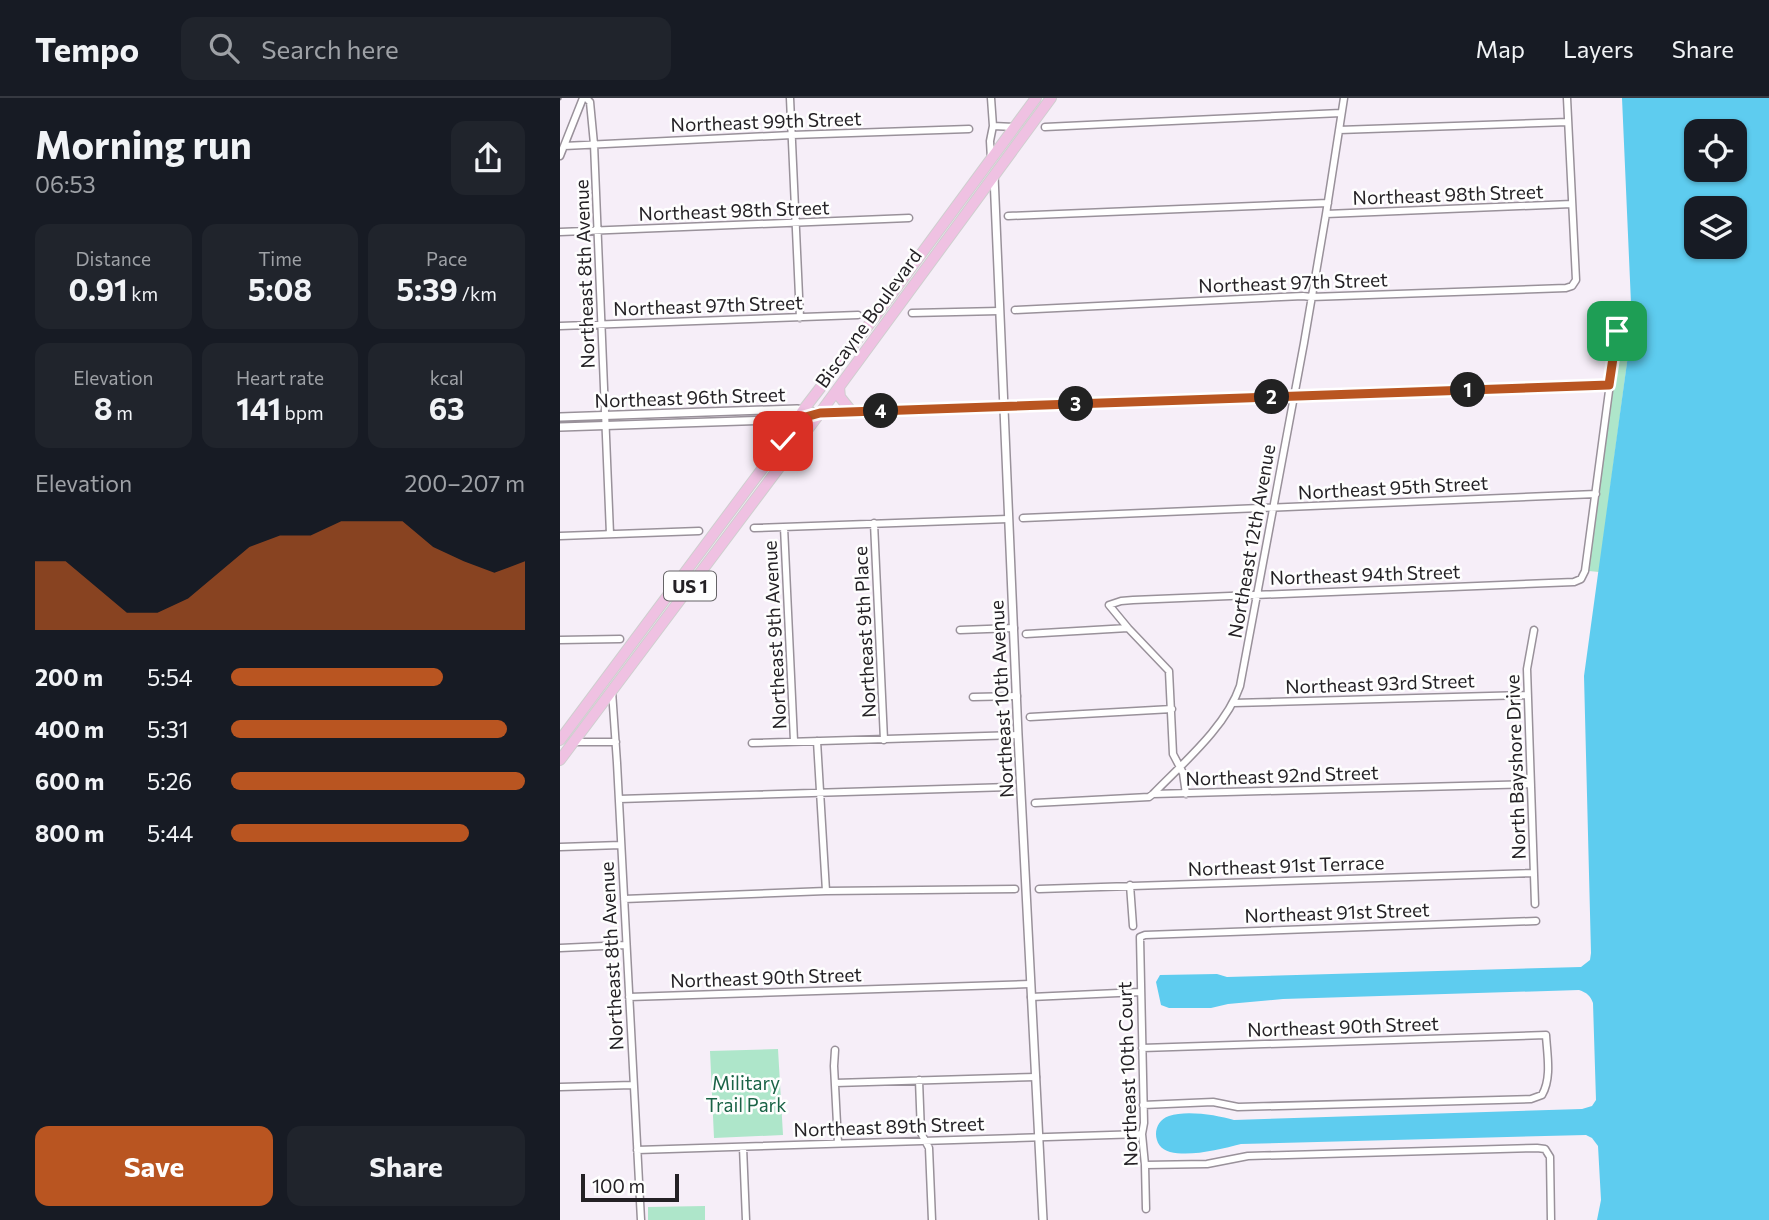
<!DOCTYPE html>
<html lang="en">
<head>
<meta charset="utf-8">
<style>
	body { margin:0; font-family:Commissioner,sans-serif; background:#20242c; color:#f1f3f6; height:100vh; display:flex; flex-direction:column; font-size:26px; white-space:nowrap }
	* { box-sizing:border-box; margin:0 }
	p { font-size:23px; color:#9ea1a6 }
	.icon { flex:none; width:38px; height:38px; fill:none; stroke:currentColor; stroke-width:2; stroke-linecap:round; stroke-linejoin:round }
	.map { position:relative; flex:1; overflow:hidden }
	.sheet { display:flex; flex-direction:column; background:#171b24; width:560px }
	.sheet>* { flex:none }
	.buttons { position:absolute; left:1124px; top:21px; display:grid; gap:14px }
	.buttons a { display:grid; place-items:center; width:63px; height:63px; border-radius:14px; background:#171b24; box-shadow:0 2px 5px #0004; font-size:35px }
	.scale { position:absolute; left:21px; bottom:18px; width:98px; box-sizing:border-box; padding-left:7px; border:4px solid #242125; border-top:0; font-size:19px; line-height:24px; white-space:nowrap; color:#242125; -webkit-text-stroke:5px #fefefe; paint-order:stroke }
	.pin { position:absolute; display:grid; place-items:center; width:60px; height:60px; color:#fff; margin:-30px; border-radius:14px; box-shadow:0 4px 10px #0006 }
	.km { position:absolute; width:35px; height:35px; margin:-18px; border-radius:50%; background:#222; color:#fff; font-size:19px; line-height:35px; text-align:center }
	.round { display:grid; place-items:center; flex:none; width:74px; height:74px; border-radius:14px; background:#20242c }
	.headline { display:flex; align-items:center; justify-content:space-between; height:119px; padding:0 35px }
	h1 { font-size:38px; font-weight:700; line-height:52px }
	.figures { display:grid; grid-template-columns:repeat(3,1fr); gap:10px; height:119px; padding:7px 35px }
	.figures div { display:grid; align-content:center; border-radius:14px; background:#20242c; text-align:center }
	.figures b { font-size:30px; font-weight:700 }
	.figures small { font-size:19px; font-weight:400 }
	.figures p { font-size:19px }
	.chart { height:196px; padding:14px 35px }
	.chart p { display:flex; justify-content:space-between }
	.chart svg { width:100%; height:126px; margin-top:7px; fill:#b95521; opacity:.7 }
	.button { display:flex; gap:14px; margin-top:auto; padding:14px 35px }
	.button a { flex:1; height:80px; border-radius:14px; background:#b95521; color:#fff; font-size:28px; font-weight:700; line-height:80px; text-align:center }
	.button a+a { background:#20242c; color:#f1f3f6 }
	ul { padding:0 35px; list-style:none; font-size:23px }
	li { display:grid; grid-template-columns:112px 84px 1fr; align-items:center; height:52px }
	li i { height:18px; border-radius:9px; background:#b95521 }
	header { display:flex; align-items:center; gap:42px; box-sizing:border-box; height:98px; padding:0 35px; background:#171b24; border-bottom:2px solid #363941 }
	header strong { font-size:33px }
	nav { display:flex; gap:38px; margin-inline-start:auto; font-size:24px }
	.search { width:490px; height:63px; background:#20242c; display:flex; align-items:center; gap:18px; box-sizing:border-box; padding:0 24px; border-radius:14px; color:#9ea1a6; font-size:26px }
	main { display:flex; flex:1; min-height:0 }
	.map>svg:first-child { display:block }
	.green { fill:#aee6ca }
	.water { fill:#5eccef; fill-rule:evenodd }
	.lines { fill:none; stroke-linecap:round; stroke-linejoin:round }
	.minor-casing { stroke:#99919a; stroke-width:9 }
	.tertiary-casing { stroke:#99919a; stroke-width:10 }
	.primary-casing { stroke:#cfcecf; stroke-width:12 }
	.minor { stroke:#fff; stroke-width:6 }
	.tertiary { stroke:#fff; stroke-width:7 }
	.primary { stroke:#efc1e2; stroke-width:10 }
	.rail { stroke:#837e84; stroke-width:2; stroke-dasharray:9 9; stroke-linecap:butt }
	.route-casing { stroke:#fff; stroke-width:14 }
	.route { stroke:#b95521; stroke-width:9 }
	.labels { text-anchor:middle; dominant-baseline:central; stroke-width:5; stroke-linejoin:round; paint-order:stroke }
	.shield { fill:#fefefe; stroke:#656366; stroke-width:2 }
	.shield-label { font-size:18px; font-weight:bold; fill:#242125 }
	.street-label { font-size:19px; fill:#242125; stroke:#fefefe }
	.park-label { font-size:19px; fill:#1a6346; stroke:#fefefe }
</style>
</head>
<body>
<header>
<strong>Tempo</strong>
<div class="search"><svg class="icon" aria-label="search" viewBox="0 0 24 24"><circle cx="10" cy="10" r="6"/><path d="M15 15l6 6"/></svg>Search here</div>
<nav><a>Map</a><a>Layers</a><a>Share</a></nav>
</header>
<main>
<section class="sheet">
<div class="headline"><div><h1>Morning run</h1><p>06:53</p></div><a class="round"><svg class="icon" aria-label="share" viewBox="0 0 24 24"><path d="M12 15V3M7 8l5-5 5 5M5 13v7h14v-7"/></svg></a></div>
<div class="figures">
<div><p>Distance</p><b>0.91<small> km</small></b></div>
<div><p>Time</p><b>5:08</b></div>
<div><p>Pace</p><b>5:39<small> /km</small></b></div>
</div>
<div class="figures">
<div><p>Elevation</p><b>8<small> m</small></b></div>
<div><p>Heart rate</p><b>141<small> bpm</small></b></div>
<div><p>kcal</p><b>63</b></div>
</div>
<div class="chart"><p><span>Elevation</span>200–207 m</p>
<svg viewBox="0 0 160 44" preserveAspectRatio="none"><path d="M0 44V20L10 20L20 29L30 38L40 38L50 33L60 24L70 15L80 11L90 11L100 6L110 6L120 6L130 15L140 20L150 24L160 20V44z"/></svg>
</div>
<ul>
<li><b>200 m</b>5:54<i style="width:72%"></i></li>
<li><b>400 m</b>5:31<i style="width:94%"></i></li>
<li><b>600 m</b>5:26<i style="width:100%"></i></li>
<li><b>800 m</b>5:44<i style="width:81%"></i></li>
</ul>
<div class="button"><a>Save</a><a>Share</a></div>
</section>
<div class="map">
<svg width="1209" height="1122" viewBox="0 0 1209 1122">
	<rect width="100%" height="100%" fill="#f6eef8"/>
	<!-- green -->
	<path class="green" d="M 1060,232 L 1071,235 L 1039,474 L 1029,473 Z
		M 218,951 L 223,1037 L 154,1040 L 150,953 Z
		M 145,1108 L 145,1122 L 88,1122 L 88,1109 Z"/>
	<!-- water -->
	<path class="water" d="M 1062,0 L 1209,0 L 1209,1122 L 1037,1122 L 1041,1102 L 1038,1048 L 1032,1040 L 1026,1037 L 681,1046 C 661,1051 631,1059 610,1054 C 592,1050 591,1024 609,1018 C 626,1012 657,1017 674,1022 L 1022,1011 L 1032,1008 L 1036,1002 L 1033,905 C 1030,897 1027,895 1019,892 L 723,901 L 668,906 L 651,910 L 609,910 L 601,907 L 596,884 L 600,877 L 657,876 L 667,879 L 1021,869 L 1030,862 L 1031,855 L 1024,578 L 1072,228 ZM 1136,33 L 1174,33 L 1174,72 L 1136,72 ZM 1136,110 L 1174,110 L 1174,149 L 1136,149 Z"/>
	<g class="lines">
		<defs>
			<path id="minor" d="M 26,0 L 30,4 L 34,46 L 50,436
				M 230,0 L 240,220
				M 433,28 L 454,29
				M 485,29 L 781,15
				M 779,32 L 1008,24
				M 4,48 L 232,37 L 409,31
				M 0,58 L 23,0
				M 431,61 L 430,43 L 433,28 L 431,0
				M 766,116 L 1012,106
				M 448,118 L 768,105
				M 0,134 L 349,120
				M 455,212 L 743,198 L 751,199 L 1006,190 L 1012,188 L 1016,182 L 1007,0
				M 352,215 L 439,213
				M 0,228 L 298,217
				M 443,309 L 1049,287
				M 463,420 L 1036,396
				M 314,425 L 324,642
				M 224,429 L 234,643
				M 194,430 L 448,421
				M 0,438 L 139,433
				M 400,532 L 454,530
				M 974,532 L 967,571 L 975,806
				M 466,536 L 568,530
				M 0,542 L 60,541
				M 52,593 L 57,665 L 81,1122
				M 413,599 L 457,598
				M 673,605 L 968,597
				M 470,619 L 612,611
				M 257,643 L 266,793
				M 13,644 L 56,644
				M 192,645 L 458,637
				M 593,696 C 623,665 666,629 680,588 L 744,245 L 766,116 L 784,0
				M 626,696 L 623,675 L 613,656 L 609,573 L 568,530 L 549,507 L 561,503 L 573,502 L 1014,484 L 1021,481 L 1025,473 L 1057,233
				M 59,701 L 450,689
				M 475,705 L 589,699 L 593,696 L 971,686
				M 0,749 L 61,747
				M 570,787 L 573,828
				M 479,791 L 974,775
				M 64,801 L 266,793 L 455,791
				M 0,850 L 66,847
				M 69,899 L 470,886
				M 471,899 L 580,894
				M 582,950 L 986,937 C 987,956 992,980 982,997 L 971,1001 L 678,1009 L 653,1004 L 583,1007
				M 275,952 L 274,968 L 278,1045
				M 359,982 L 361,1035 L 369,1050 L 372,1122
				M 275,985 L 476,979
				M 0,989 L 73,987
				M 183,1049 L 186,1122
				M 77,1052 L 582,1036
				M 585,1067 L 647,1066 L 688,1058 L 977,1050 L 985,1051 L 990,1059 L 991,1122
				M 586,1111 L 585,1067 L 582,1036 L 584,1025 L 580,839 L 585,837 L 976,823"/>
			<path id="tertiary" d="M 434,78 L 458,637 L 483,1122
				M 0,319 L 237,311 L 259,315
				M 0,329 L 238,321 L 260,315 L 443,309"/>
			<path id="primary" d="M 279,289 L 280,299 L 292,314
				M 212,321 C 221,327 225,332 223,343
				M 0,642 L 223,343 L 244,311 L 317,216 L 476,0
				M 0,662 L 260,315 L 491,0"/>
		</defs>
		<!-- minor casing -->
		<use href="#minor" class="minor-casing"/>
		<!-- tertiary casing -->
		<use href="#tertiary" class="tertiary-casing"/>
		<!-- primary casing -->
		<use href="#primary" class="primary-casing"/>
		<!-- minor -->
		<use href="#minor" class="minor"/>
		<!-- tertiary -->
		<use href="#tertiary" class="tertiary"/>
		<!-- primary -->
		<use href="#primary" class="primary"/>
		<!-- rail -->
		<path class="rail" d="M 0,2 L 1,0"/>
	</g>
	<g class="lines">
		<defs>
			<path id="route" d="M 223,343 L 238,321 L 260,315 L 1049,287 L 1057,233"/>
		</defs>
		<!-- route casing -->
		<use href="#route" class="route-casing"/>
		<!-- route -->
		<use href="#route" class="route"/>
	</g>
	<g class="labels">
		<!-- shield labels -->
		<rect class="shield" x="104" y="473.5" width="52" height="29" rx="5"/>
		<g class="shield-label">
			<text x="130" y="488">US 1</text>
		</g>
		<!-- street labels -->
		<g class="street-label">
			<text transform="translate(206 23) rotate(-2)">Northeast 99th Street</text>
			<text transform="translate(888 96) rotate(-2)">Northeast 98th Street</text>
			<text transform="translate(174 112) rotate(-2)">Northeast 98th Street</text>
			<text transform="translate(24 176) rotate(-92)">Northeast 8th Avenue</text>
			<text transform="translate(733 184) rotate(-2)">Northeast 97th Street</text>
			<text transform="translate(148 207) rotate(-2)">Northeast 97th Street</text>
			<text transform="translate(308 220) rotate(-54)">Biscayne Boulevard</text>
			<text transform="translate(130 299) rotate(-2)">Northeast 96th Street</text>
			<text transform="translate(833 389) rotate(-3)">Northeast 95th Street</text>
			<text transform="translate(691 443) rotate(-80)">Northeast 12th Avenue</text>
			<text transform="translate(805 476) rotate(-2)">Northeast 94th Street</text>
			<text transform="translate(304 534) rotate(-93)">Northeast 9th Place</text>
			<text transform="translate(214 537) rotate(-93)">Northeast 9th Avenue</text>
			<text transform="translate(820 585) rotate(-2)">Northeast 93rd Street</text>
			<text transform="translate(441 601) rotate(-93)">Northeast 10th Avenue</text>
			<text transform="translate(955 669) rotate(-92)">North Bayshore Drive</text>
			<text transform="translate(722 677) rotate(-2)">Northeast 92nd Street</text>
			<text transform="translate(726 767) rotate(-2)">Northeast 91st Terrace</text>
			<text transform="translate(777 814) rotate(-2)">Northeast 91st Street</text>
			<text transform="translate(51 858) rotate(-93)">Northeast 8th Avenue</text>
			<text transform="translate(206 879) rotate(-2)">Northeast 90th Street</text>
			<text transform="translate(783 928) rotate(-2)">Northeast 90th Street</text>
			<text transform="translate(567 976) rotate(-92)">Northeast 10th Court</text>
			<text transform="translate(329 1028) rotate(-2)">Northeast 89th Street</text>
		</g>
		<!-- park labels -->
		<g class="park-label">
			<text x="186" y="984">Military<tspan x="186" dy="22">Trail Park</tspan></text>
		</g>
	</g>
</svg>
<div class="buttons">
<a><svg class="icon" aria-label="locate" viewBox="0 0 24 24"><circle cx="12" cy="12" r="6"/><path d="M12 2v4M12 18v4M2 12h4M18 12h4"/></svg></a>
<a><svg class="icon" aria-label="layers" viewBox="0 0 24 24"><path d="M12 4l9 5-9 5-9-5zM3 14l9 5 9-5"/></svg></a>
</div>
<div class="scale">100 m</div>
<div class="pin" style="left:1057px;top:233px;background:#1e9e55"><svg class="icon" aria-label="arrive" viewBox="0 0 24 24"><path d="M6 21V4h12l-3 4 3 4H6"/></svg></div>
<div class="pin" style="left:223px;top:343px;background:#d93025"><svg class="icon" aria-label="check" viewBox="0 0 24 24"><path d="M5 12l5 5 9-10"/></svg></div>
<b class="km" style="left:908px;top:292px">1</b>
<b class="km" style="left:712px;top:299px">2</b>
<b class="km" style="left:516px;top:306px">3</b>
<b class="km" style="left:321px;top:313px">4</b>
</div>
</main>
</body>
</html>
